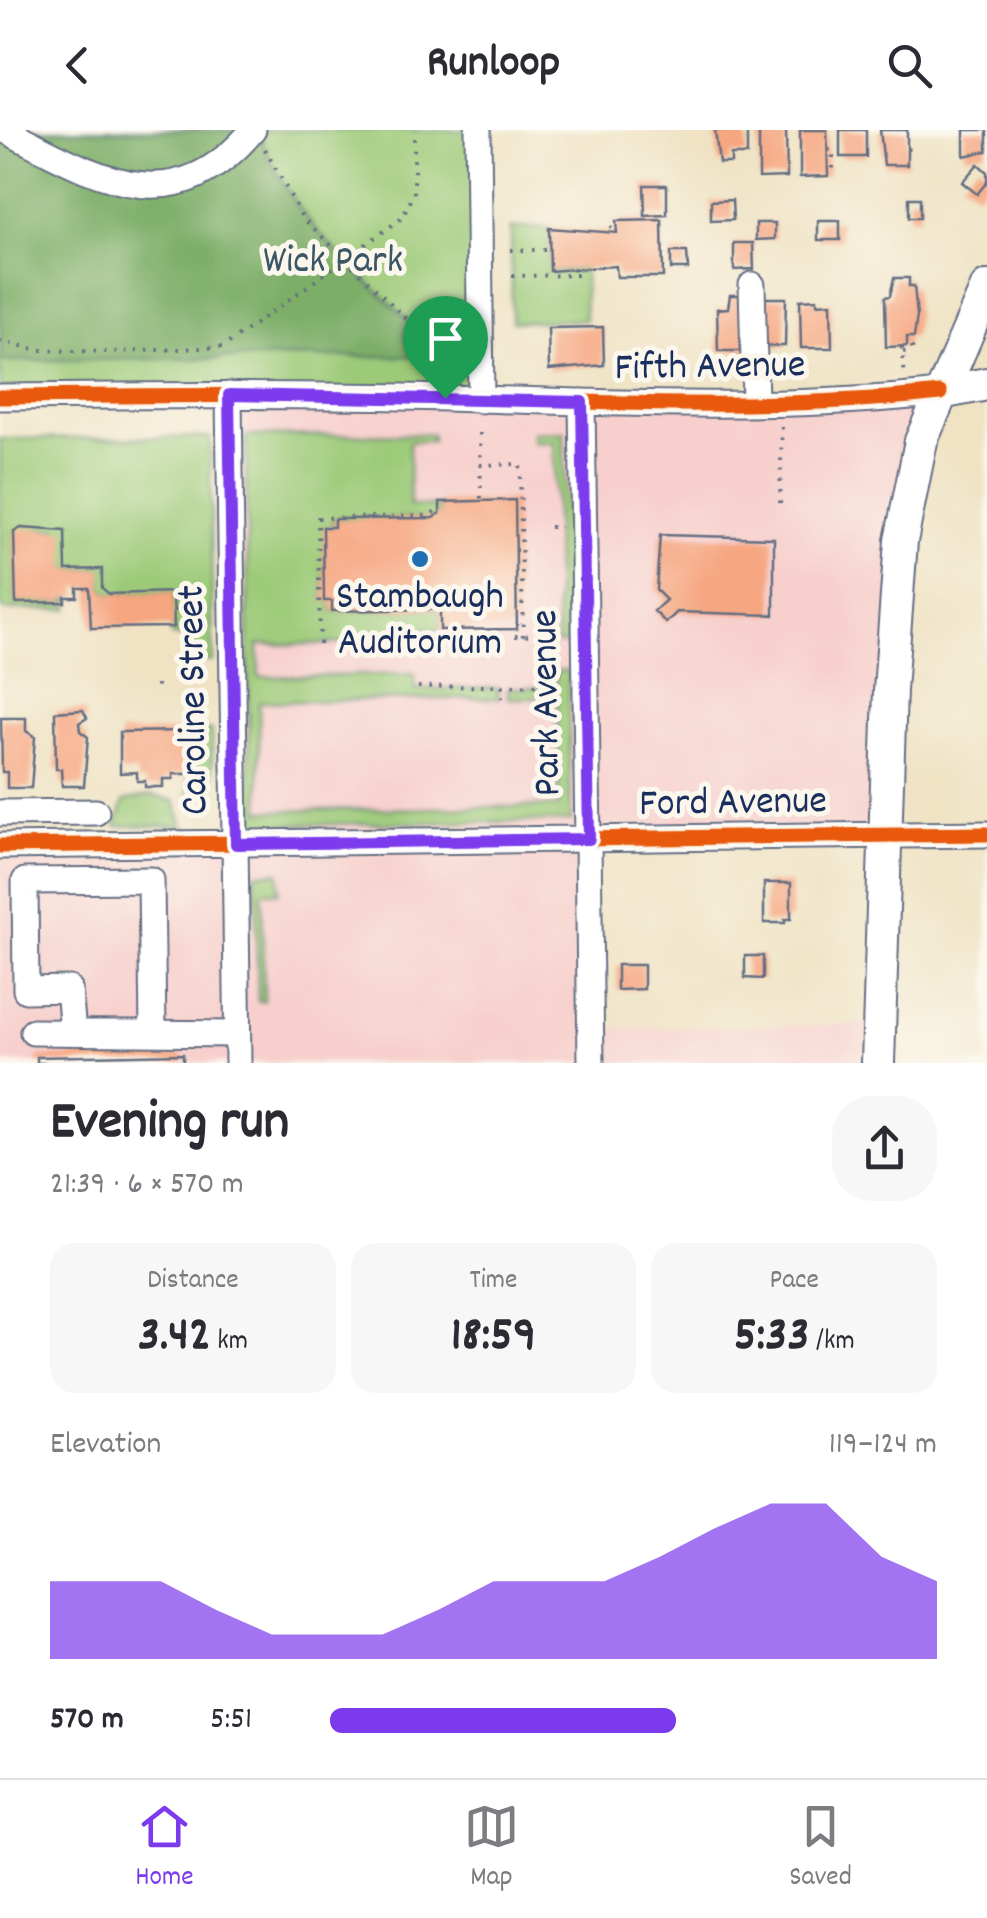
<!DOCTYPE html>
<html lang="en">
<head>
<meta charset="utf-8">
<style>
	body { margin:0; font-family:Dekko,sans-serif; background:#f7f7f7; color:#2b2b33; height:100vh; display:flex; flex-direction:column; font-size:38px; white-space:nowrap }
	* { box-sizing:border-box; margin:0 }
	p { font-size:32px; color:#7c7c81 }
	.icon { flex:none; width:55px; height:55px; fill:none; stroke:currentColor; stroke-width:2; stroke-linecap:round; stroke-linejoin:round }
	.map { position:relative; height:933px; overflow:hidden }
	.sheet { display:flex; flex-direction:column; background:#fff; flex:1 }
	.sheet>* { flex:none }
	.pin { position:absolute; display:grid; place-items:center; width:85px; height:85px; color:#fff; margin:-102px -42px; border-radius:50% 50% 50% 0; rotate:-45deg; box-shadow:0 0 10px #0007 }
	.pin .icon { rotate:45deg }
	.round { display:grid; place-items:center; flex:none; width:105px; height:105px; border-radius:40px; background:#f7f7f7 }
	.headline { display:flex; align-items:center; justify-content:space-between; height:170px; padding:0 50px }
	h1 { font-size:55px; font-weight:700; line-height:75px }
	.figures { display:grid; grid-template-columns:repeat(3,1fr); gap:15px; height:170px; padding:10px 50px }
	.figures div { display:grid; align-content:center; border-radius:25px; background:#f7f7f7; text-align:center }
	.figures b { font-size:50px; font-weight:700 }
	.figures small { font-size:28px; font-weight:400 }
	.figures p { font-size:28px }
	.chart { height:280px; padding:20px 50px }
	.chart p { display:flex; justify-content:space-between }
	.chart svg { width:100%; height:180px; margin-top:10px; fill:#7c3aed; opacity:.7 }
	ul { padding:0 50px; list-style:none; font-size:32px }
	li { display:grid; grid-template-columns:160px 120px 1fr; align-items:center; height:75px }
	li i { height:25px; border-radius:12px; background:#7c3aed }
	header { display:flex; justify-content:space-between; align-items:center; height:130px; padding:0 50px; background:#fff; font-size:45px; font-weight:700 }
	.menu { display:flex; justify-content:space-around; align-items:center; height:140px; border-top:2px solid #e1e1e2; background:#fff; font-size:28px; color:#7c7c81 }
	.menu a { display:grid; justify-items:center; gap:5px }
	.menu .active { color:#7c3aed }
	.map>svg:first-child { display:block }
	.built { fill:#f7d0cd }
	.green { fill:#9cca78; stroke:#5c7c6b; stroke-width:2.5 }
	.forest { fill:#7dae68; stroke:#4c6e63; stroke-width:2.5 }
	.building { fill:#f6a680 }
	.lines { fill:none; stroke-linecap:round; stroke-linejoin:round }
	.minor-casing { stroke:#656e82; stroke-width:29 }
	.major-casing { stroke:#656e82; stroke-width:36 }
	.path { stroke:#656e82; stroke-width:4; stroke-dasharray:2.5 8; stroke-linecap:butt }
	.minor { stroke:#fff; stroke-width:25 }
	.major { stroke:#fff; stroke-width:32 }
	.cycleway-casing { stroke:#fbf7ec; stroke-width:21 }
	.cycleway { stroke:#e8590c; stroke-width:15 }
	.route-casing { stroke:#fff; stroke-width:20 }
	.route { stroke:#7c3aed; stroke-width:12 }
	.poi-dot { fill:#1f6fb2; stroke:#fbf7ec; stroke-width:4 }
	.labels { text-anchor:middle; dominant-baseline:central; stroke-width:10; stroke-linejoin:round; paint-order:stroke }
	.park-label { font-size:40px; fill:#3b5664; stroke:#fbf7ec }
	.street-label { font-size:40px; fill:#1b2f5e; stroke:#fbf7ec }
	.poi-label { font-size:40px; fill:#1b2f5e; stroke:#fbf7ec }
</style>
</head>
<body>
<header><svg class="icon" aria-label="back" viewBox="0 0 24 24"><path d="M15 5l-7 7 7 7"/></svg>Runloop<svg class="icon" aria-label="search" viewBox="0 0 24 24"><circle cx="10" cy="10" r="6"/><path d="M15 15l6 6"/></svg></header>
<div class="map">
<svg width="987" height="933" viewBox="0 0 987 933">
	<rect width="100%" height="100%" fill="#fbf7ec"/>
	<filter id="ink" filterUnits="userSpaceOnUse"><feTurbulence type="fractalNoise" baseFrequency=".01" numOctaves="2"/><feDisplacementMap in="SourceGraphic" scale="20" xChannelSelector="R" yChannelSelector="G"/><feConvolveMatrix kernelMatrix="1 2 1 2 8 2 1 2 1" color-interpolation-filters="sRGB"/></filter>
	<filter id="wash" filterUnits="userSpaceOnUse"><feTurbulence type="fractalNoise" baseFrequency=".0048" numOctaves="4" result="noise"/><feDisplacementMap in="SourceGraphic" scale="40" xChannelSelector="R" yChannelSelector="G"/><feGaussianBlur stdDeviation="2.25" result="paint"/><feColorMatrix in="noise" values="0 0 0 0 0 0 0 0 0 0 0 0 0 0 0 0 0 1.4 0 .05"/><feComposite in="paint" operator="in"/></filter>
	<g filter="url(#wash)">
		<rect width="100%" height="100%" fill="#efe3c4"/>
		<!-- built -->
		<path class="built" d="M 940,263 L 921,311 L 885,705 L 590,709 L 591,899 L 879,894 L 878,933 L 0,933 L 1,716 L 235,713 L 229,265 Z"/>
		<!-- green -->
		<path class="green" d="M 0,0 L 478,0 L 481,270 L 0,267 Z
			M 511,98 L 549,98 L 550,141 L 577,141 L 578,136 L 584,135 L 585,190 L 512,192 Z
			M 564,302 L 568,514 L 557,514 L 554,313 L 533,312 L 533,303 Z
			M 432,304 L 432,311 L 409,312 L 410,376 L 440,376 L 440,383 L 433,388 L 334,389 L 334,397 L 324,397 L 324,470 L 332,471 L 332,481 L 440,479 L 440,500 L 416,501 L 416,512 L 258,515 L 259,547 L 414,544 L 415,559 L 498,558 L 499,568 L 259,572 L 260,681 L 559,676 L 557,568 L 508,568 L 508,558 L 556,557 L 556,541 L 568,540 L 571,691 L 250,695 L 246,306 Z
			M 210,307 L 213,531 L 196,531 L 195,506 L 172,506 L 173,462 L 109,464 L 102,458 L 101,439 L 66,440 L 57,398 L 14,402 L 16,473 L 65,472 L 69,467 L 69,479 L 4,480 L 0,476 L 0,309 Z
			M 212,600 L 213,666 L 189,666 L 188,601 Z
			M 151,665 L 175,671 L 183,696 L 116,696 L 124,671 Z
			M 279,742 L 279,762 L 262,762 L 264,871 L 258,871 L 255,743 Z"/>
		<!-- forest -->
		<path class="forest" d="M 0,0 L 258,0 C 288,85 346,130 409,191 L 404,206 L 413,226 L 0,231 Z"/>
		<g id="blocks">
			<!-- building -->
			<path class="building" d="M 715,0 L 747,0 L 747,25 L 731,25 L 731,33 L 719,33 Z
				M 759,0 L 786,0 L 787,47 L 759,48 Z
				M 800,0 L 827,0 L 828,46 L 800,47 Z
				M 840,0 L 866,0 L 866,27 L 840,27 Z
				M 880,0 L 907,0 L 907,35 L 884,35 Z
				M 964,0 L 987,0 L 987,21 L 964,26 Z
				M 978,34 L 987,42 L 987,52 L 977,64 L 962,52 Z
				M 644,55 L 667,55 L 667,85 L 645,86 Z
				M 909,68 L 920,68 L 920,88 L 909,88 Z
				M 732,70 L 733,90 L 711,91 L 711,71 Z
				M 662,90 L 663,147 L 617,147 L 616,136 L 550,141 L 549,98 L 617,103 L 616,91 Z
				M 818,91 L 840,91 L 840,110 L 818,110 Z
				M 756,93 L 775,93 L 775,109 L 756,110 Z
				M 734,113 L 753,113 L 754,139 L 734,140 Z
				M 671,122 L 687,122 L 688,139 L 671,139 Z
				M 894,148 L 909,148 L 909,156 L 914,156 L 917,186 L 914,207 L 907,207 L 907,216 L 886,217 L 885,167 L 890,166 Z
				M 730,165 L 744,165 L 748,221 L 718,221 L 717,179 L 728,178 Z
				M 764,168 L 786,168 L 785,216 L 763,216 Z
				M 817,169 L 817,174 L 831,173 L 832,218 L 801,218 L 800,170 Z
				M 603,197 L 604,235 L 549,240 L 548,198 Z
				M 515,370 L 517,499 L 440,500 L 440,479 L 332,481 L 332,471 L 324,471 L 323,397 L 334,397 L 334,389 L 433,388 L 440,383 L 440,372 Z
				M 21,398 L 65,401 L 66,440 L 102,439 L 102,458 L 109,464 L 173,462 L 174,497 L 91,498 L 89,458 L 77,458 L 77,467 L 65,467 L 65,472 L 16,473 L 14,402 Z
				M 660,405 L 774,408 L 774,485 L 677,482 L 666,493 L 654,481 L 666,470 L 656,460 Z
				M 83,580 L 87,588 L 79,593 L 80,601 L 88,607 L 84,656 L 62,656 L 61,639 L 56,639 L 55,582 Z
				M 1,588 L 26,588 L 26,601 L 35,607 L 31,658 L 7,658 L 7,642 L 2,642 Z
				M 188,601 L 189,644 L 173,644 L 173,649 L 163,649 L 163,657 L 145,657 L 145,651 L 137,651 L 137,642 L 120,643 L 120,602 Z
				M 764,753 L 791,753 L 791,789 L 785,789 L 785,793 L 764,793 Z
				M 745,826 L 763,826 L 763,849 L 745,848 Z
				M 617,835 L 644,835 L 644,859 L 617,860 Z
				M 183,924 L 183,933 L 37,933 L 37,927 Z"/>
		</g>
	</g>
	<g filter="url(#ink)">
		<use href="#blocks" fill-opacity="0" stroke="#656e82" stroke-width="2.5"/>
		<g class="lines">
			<defs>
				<path id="minor" d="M 5,0 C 96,46 171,97 253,0
					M 478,0 L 481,270
					M 752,155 L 755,271
					M 229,265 L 238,933
					M 0,267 C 149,265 298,264 448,268 C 610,273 778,281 940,263
					M 582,272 L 591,933
					M 0,683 L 96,682
					M 0,716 L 987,704
					M 33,902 L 237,904
					M 73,902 L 69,859 L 26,860 L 25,751 L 151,750 L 153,902"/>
				<path id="major" d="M 940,263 L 987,254
					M 878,933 L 890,560 L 901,411 L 921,311 L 987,157"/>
			</defs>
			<!-- minor casing -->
			<use href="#minor" class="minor-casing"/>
			<!-- major casing -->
			<use href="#major" class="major-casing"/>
			<!-- path -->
			<path class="path" d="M 265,19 L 302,87 L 445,226 L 458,226
				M 907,19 L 914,19
				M 828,20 L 833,20 L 833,46
				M 610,97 L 617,103
				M 511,120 L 549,120
				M 512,146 L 581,145 L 581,136
				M 0,211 L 39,220 L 114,222 L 223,217 L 402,88 L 414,64 L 414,0
				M 902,217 L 905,247
				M 903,222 L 912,220 L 913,207
				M 480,303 L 481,371
				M 480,335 L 520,334 L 523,510
				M 780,373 L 782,293
				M 550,397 L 561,397
				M 174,480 L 182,479
				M 515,506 L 551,505 L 551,514 L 563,514
				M 320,514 L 318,388 L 427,386 L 440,379
				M 157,554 L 157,564
				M 502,556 L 502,568
				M 418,557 L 553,555 L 553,540 L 564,541"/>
			<!-- minor -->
			<use href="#minor" class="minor"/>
			<!-- major -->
			<use href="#major" class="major"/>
			<defs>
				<path id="cycleway" d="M 0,267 C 149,265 298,264 448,268 C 610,273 778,281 940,263
					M 0,716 L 987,704"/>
			</defs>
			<!-- cycleway casing -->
			<use href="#cycleway" class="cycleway-casing"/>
			<!-- cycleway -->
			<use href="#cycleway" class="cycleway"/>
		</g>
	</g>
	<g class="lines" filter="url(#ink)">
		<defs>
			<path id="route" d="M 229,265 L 582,272 L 589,709 L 236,714 Z"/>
		</defs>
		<!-- route casing -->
		<use href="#route" class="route-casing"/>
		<!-- route -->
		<use href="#route" class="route"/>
	</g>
	<!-- markers -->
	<circle class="poi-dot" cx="420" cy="429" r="10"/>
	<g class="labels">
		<!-- park labels -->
		<g class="park-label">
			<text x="333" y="133">Wick Park</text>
		</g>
		<!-- street labels -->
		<g class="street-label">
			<text transform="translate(710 239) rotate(-1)">Fifth Avenue</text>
			<text transform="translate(196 570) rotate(-91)">Caroline Street</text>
			<text transform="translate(549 573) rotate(-91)">Park Avenue</text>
			<text transform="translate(733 675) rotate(-1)">Ford Avenue</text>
		</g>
		<!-- poi labels -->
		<g class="poi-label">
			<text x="420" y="469">Stambaugh<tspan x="420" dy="46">Auditorium</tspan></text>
		</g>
	</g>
</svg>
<div class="pin" style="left:445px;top:268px;background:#1e9e55"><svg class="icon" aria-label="arrive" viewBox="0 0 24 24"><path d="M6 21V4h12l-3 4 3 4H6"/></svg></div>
</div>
<section class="sheet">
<div class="headline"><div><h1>Evening run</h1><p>21:39 · 6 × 570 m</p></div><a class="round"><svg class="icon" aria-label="share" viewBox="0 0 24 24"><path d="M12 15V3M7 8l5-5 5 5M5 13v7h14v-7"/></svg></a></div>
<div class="figures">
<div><p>Distance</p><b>3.42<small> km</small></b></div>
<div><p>Time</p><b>18:59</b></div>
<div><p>Pace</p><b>5:33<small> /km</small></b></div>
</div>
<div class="chart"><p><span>Elevation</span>119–124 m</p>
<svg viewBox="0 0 160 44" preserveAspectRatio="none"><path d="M0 44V25L10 25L20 25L30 32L40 38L50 38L60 38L70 32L80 25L90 25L100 25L110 19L120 12L130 6L140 6L150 19L160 25V44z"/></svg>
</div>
<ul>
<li><b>570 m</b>5:51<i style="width:57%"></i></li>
</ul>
</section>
<nav class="menu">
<a class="active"><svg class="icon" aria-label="home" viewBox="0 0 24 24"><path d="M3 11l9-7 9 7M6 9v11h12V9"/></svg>Home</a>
<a><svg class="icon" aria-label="map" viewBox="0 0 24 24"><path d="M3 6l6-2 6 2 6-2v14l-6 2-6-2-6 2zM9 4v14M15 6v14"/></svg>Map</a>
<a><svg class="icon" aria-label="saved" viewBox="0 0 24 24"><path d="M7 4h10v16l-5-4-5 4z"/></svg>Saved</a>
</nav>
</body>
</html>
